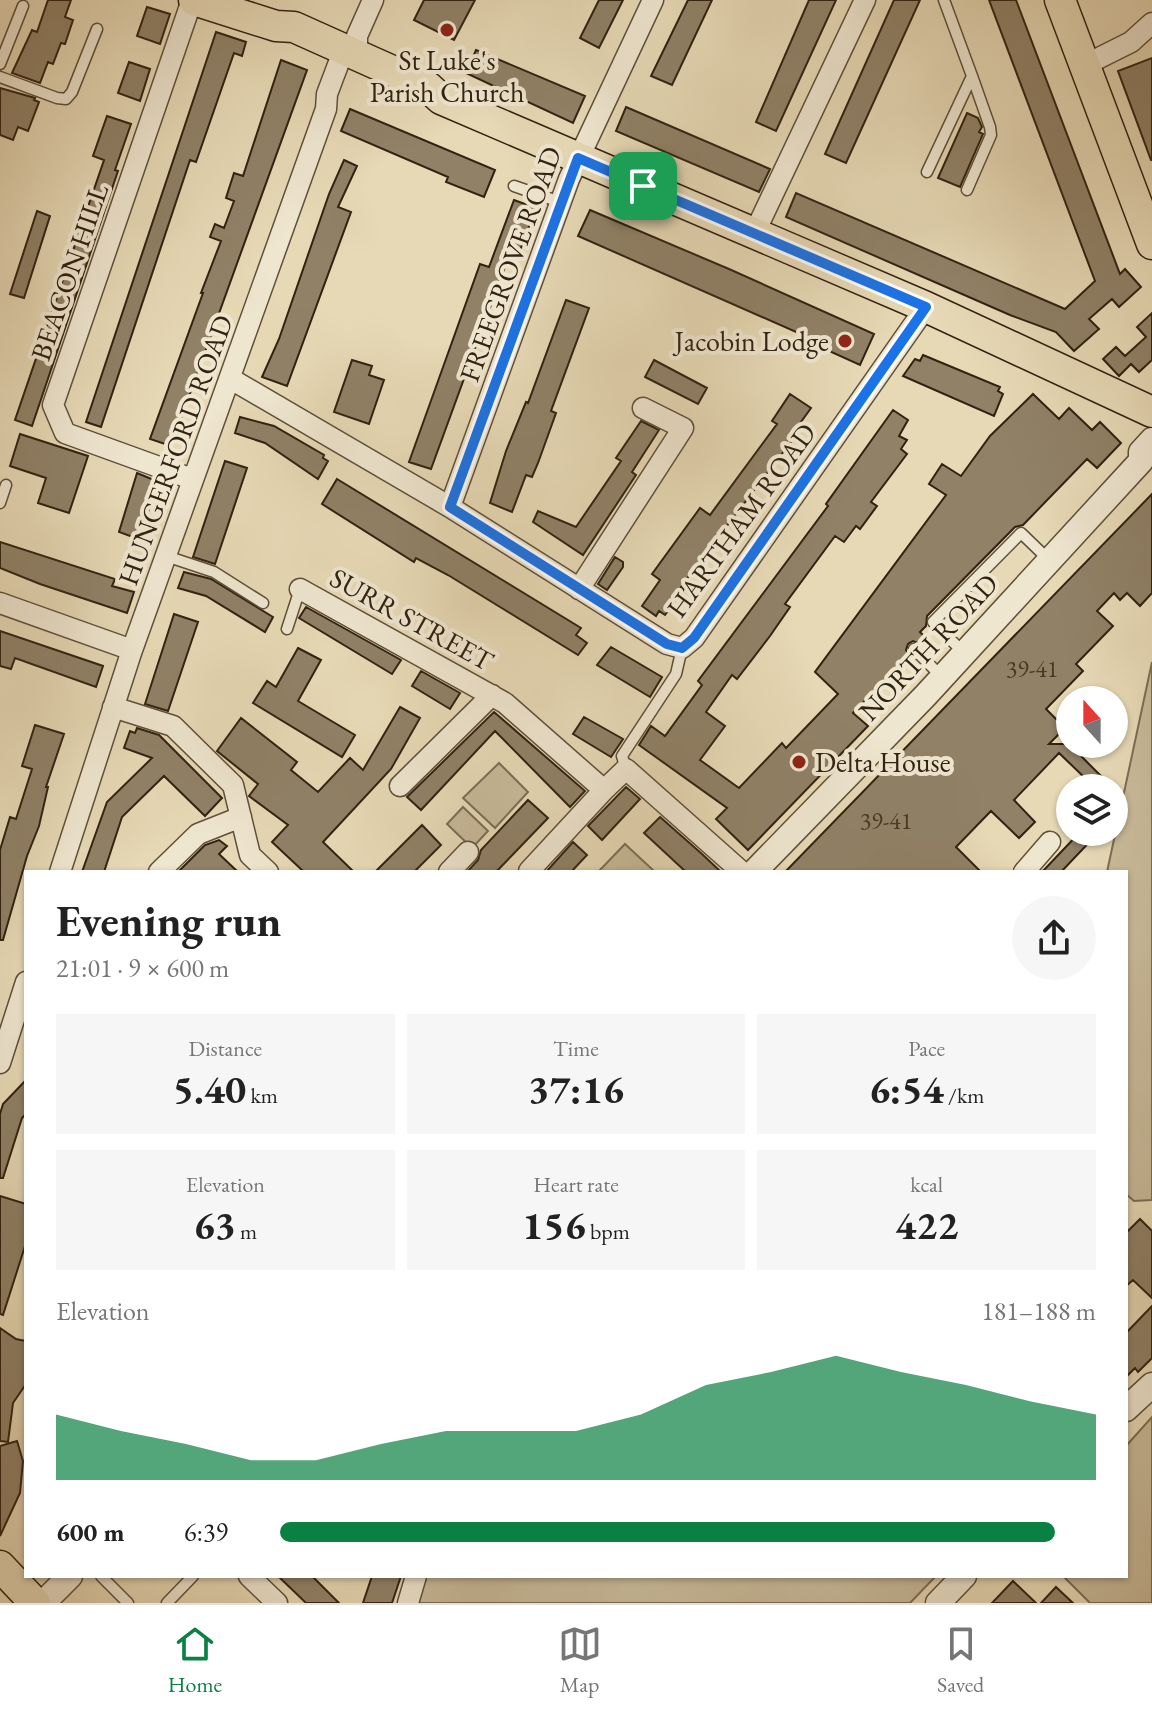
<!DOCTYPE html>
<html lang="en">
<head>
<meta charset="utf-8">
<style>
	body { margin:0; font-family:"EB Garamond",serif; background:#f6f6f6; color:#222; height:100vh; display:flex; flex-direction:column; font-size:30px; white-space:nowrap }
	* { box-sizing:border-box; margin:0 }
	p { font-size:26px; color:#767676 }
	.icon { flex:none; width:44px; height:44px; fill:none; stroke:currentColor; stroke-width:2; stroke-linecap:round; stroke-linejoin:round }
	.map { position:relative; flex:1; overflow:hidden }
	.sheet { position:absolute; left:24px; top:870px; width:1104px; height:708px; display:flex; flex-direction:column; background:#fff; border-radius:0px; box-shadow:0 2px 6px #0004 }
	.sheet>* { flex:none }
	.needle { width:52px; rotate:339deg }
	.tools { position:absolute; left:1056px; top:686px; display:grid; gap:16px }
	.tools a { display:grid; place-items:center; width:72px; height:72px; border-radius:50%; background:#fff; box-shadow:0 2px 6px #0004; font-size:40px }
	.pin { position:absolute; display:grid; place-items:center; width:68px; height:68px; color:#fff; margin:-34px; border-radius:16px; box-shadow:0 4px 12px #0006 }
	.round { display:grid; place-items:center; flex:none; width:84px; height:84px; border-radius:42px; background:#f6f6f6 }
	.headline { display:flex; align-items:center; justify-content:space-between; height:136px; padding:0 32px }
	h1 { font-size:44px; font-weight:700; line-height:60px }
	.metrics { display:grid; grid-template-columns:repeat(3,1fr); gap:12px; height:136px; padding:8px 32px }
	.metrics div { display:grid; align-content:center; border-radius:0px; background:#f6f6f6; text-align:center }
	.metrics b { font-size:40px; font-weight:700 }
	.metrics small { font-size:22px; font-weight:400 }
	.metrics p { font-size:22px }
	.chart { height:224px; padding:16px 32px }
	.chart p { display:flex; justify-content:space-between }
	.chart svg { width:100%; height:144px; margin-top:8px; fill:#0b8043; opacity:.7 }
	ul { padding:0 32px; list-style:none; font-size:26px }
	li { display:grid; grid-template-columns:128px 96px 1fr; align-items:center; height:60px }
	li i { height:20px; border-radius:10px; background:#0b8043 }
	.dock { display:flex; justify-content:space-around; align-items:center; height:112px; border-top:2px solid #e0e0e0; background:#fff; font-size:22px; color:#767676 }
	.dock a { display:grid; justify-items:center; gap:4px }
	.dock .active { color:#0b8043 }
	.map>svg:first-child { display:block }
	.green { fill:#c8ba9a; stroke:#7c6e56; stroke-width:2 }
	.building { fill:#908167; stroke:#312211; stroke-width:2 }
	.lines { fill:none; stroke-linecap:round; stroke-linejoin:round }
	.service-casing { stroke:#5e503a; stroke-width:13 }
	.minor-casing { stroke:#5e503a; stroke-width:23 }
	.tertiary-casing { stroke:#5e503a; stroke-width:27 }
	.primary-casing { stroke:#312211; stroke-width:33 }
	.service { stroke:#efe6d0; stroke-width:10 }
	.minor { stroke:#efe6d0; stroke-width:20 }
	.tertiary { stroke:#efe6d0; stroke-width:24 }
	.primary { stroke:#e7d9b6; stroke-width:30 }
	.route-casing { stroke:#fff; stroke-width:16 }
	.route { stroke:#1a73e8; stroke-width:10 }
	.poi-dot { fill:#8f2418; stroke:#efe6d0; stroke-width:3 }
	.labels { text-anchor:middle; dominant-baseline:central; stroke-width:8; stroke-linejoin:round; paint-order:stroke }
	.number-label { font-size:24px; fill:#493a26 }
	.poi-label { font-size:28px; fill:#312211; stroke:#efe6d0 }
	.street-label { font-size:28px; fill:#312211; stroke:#efe6d0 }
</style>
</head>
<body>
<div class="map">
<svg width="1152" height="1603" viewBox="0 0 1152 1603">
	<rect width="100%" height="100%" fill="#e7d9b6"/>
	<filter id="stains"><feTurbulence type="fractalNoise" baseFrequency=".0025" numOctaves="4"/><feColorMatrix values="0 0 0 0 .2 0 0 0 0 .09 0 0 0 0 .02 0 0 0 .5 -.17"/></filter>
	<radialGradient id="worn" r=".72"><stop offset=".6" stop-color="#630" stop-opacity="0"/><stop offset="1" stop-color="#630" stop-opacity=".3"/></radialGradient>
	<!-- green -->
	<path class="green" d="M 1152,662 L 1152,1200 L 1134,1201 L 1126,1194 L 1126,872 L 1107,872 Z
		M 499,763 L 528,792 L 495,828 L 463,798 Z
		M 463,807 L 488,831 L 472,848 L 447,824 Z
		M 625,844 L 654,871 L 652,872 L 598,872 Z
		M 1152,1417 L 1152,1603 L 1090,1603 L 1063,1576 L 1126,1576 L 1126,1446 Z
		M 421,1576 L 936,1576 L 910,1603 L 413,1603 Z"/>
	<!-- building -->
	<path class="building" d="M 48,0 L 71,0 L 65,17 L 73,20 L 65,44 L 61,43 L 53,64 L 48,62 L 40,83 L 12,73 L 32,30 L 37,32 Z
		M 424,0 L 475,0 L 454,40 L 414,20 Z
		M 599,0 L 623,0 L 599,48 L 580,38 Z
		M 688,0 L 712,0 L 672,85 L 651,76 Z
		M 809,0 L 836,0 L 776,131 L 756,122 Z
		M 894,0 L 920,0 L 846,163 L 825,154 Z
		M 989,0 L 1016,0 L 1120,274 L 1125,269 L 1141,287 L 1119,307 L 1112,299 L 1089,319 L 1099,329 L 1074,351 L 1056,332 L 1010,315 L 786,217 L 796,193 L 1065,309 L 1095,281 Z
		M 147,7 L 170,14 L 160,44 L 137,36 Z
		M 216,32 L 246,42 L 242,56 L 234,53 L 196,162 L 190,160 L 101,427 L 86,422 Z
		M 476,50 L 585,96 L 573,123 L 466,73 Z
		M 1152,58 L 1152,160 L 1151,160 L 1118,71 Z
		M 281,60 L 307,70 L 171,446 L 150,439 L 203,293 L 201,293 L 221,241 L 210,237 L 215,224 L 224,228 L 234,201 L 226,198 L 234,173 L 243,176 Z
		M 129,62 L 150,69 L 140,101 L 118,93 Z
		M 0,88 L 35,98 L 34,100 L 39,102 L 28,131 L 18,127 L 13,140 L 0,135 Z
		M 626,107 L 770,169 L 759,192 L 616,131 Z
		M 350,109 L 495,170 L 484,197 L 446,182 L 448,177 L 341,131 Z
		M 967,113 L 978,118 L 982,127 L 979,132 L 983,134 L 960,187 L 938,178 Z
		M 107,116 L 131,124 L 115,170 L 118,171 L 32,426 L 15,420 L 104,160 L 93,156 Z
		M 344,160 L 357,166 L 338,207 L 351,212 L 287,386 L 262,377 L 279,339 L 329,194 Z
		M 514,200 L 536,208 L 519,253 L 511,250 L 431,469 L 409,462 L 480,264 L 489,267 Z
		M 590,210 L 729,269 L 874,334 L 860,365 L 818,346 L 819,342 L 578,236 Z
		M 37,211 L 50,216 L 24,298 L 10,294 Z
		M 566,300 L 589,308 L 551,411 L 556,413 L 538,463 L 532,477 L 526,475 L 512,512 L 490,503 L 506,451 L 526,402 L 528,403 Z
		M 1152,313 L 1152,360 L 1139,372 L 1131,364 L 1119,376 L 1103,359 L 1116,347 L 1125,356 L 1146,337 L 1137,327 Z
		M 923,355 L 1000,387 L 998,391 L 1003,394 L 994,416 L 903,376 L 915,359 L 920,361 Z
		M 352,360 L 372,366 L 369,375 L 384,380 L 369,424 L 334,412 Z
		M 654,360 L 707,388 L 698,404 L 645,377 Z
		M 790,394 L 811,408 L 788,440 L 791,442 L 694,569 L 681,587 L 684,589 L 665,615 L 659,611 L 656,616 L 642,606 L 660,580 L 652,574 L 700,508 L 710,515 L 777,424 L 772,421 Z
		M 1033,394 L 1059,419 L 1069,408 L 1092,430 L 1100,422 L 1121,443 L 1097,468 L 1087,459 L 1023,525 L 1015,527 L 927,616 L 926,626 L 920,632 L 926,638 L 920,644 L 913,641 L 908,644 L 906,650 L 909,655 L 853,713 L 868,726 L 748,850 L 716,819 L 727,808 L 639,745 L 651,726 L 665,736 L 702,685 L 698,681 L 828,506 L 826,504 L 893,410 L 908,420 L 899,436 L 907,440 L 901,449 L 907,454 L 871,502 L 877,506 L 860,529 L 856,526 L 844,542 L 835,536 L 785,604 L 790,607 L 770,636 L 737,679 L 732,675 L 706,712 L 725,726 L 700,760 L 739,788 L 782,743 L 786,748 L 838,694 L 815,672 L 946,495 L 929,484 L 942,464 L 961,476 L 990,436 Z
		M 240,417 L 274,426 L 324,455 L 323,458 L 328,461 L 318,479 L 265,443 L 235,433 Z
		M 641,421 L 659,430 L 632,472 L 636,475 L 583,555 L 533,522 L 538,511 L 576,527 L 621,461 L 616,458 Z
		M 20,434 L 88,456 L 69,513 L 38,503 L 46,478 L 10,466 Z
		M 225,461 L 247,468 L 215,564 L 193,557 Z
		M 137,473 L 159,482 L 138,539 L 119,532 Z
		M 337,479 L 581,628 L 576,635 L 587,643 L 578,655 L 448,575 L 416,558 L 414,562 L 322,504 Z
		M 1152,494 L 1152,593 L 1140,606 L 1127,593 L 1120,600 L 1114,593 L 1097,611 L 1113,626 L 1076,664 L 1083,671 L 1046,709 L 1065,728 L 1049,744 L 1094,744 L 1082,757 L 1104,779 L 1096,788 L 1078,788 L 1086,779 L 1059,753 L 1014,800 L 1035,822 L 1019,838 L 991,811 L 956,847 L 981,872 L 785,872 Z
		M 0,542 L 115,579 L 112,586 L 134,592 L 127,613 L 40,584 L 0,568 Z
		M 615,557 L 623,562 L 623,567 L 607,590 L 598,584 Z
		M 184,572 L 211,579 L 273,617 L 265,632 L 206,596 L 178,588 Z
		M 306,607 L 401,660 L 392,674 L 299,618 Z
		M 174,614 L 198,622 L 168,711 L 145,704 Z
		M 0,631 L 103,666 L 96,687 L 15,658 L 11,669 L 0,666 Z
		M 611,647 L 662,677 L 650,697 L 597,665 Z
		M 298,648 L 321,660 L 298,701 L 355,735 L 342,757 L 253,703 L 267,681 L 276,687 Z
		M 421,671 L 460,693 L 450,709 L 412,686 Z
		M 400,707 L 420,718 L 391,769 L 323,842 L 354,872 L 304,872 L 272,842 L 288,825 L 249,796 L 258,784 L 217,751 L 241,718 L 297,762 L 291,770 L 318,792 L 350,758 L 363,770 Z
		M 494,712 L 585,791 L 570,807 L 495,731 L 421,810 L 407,797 Z
		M 584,717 L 623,739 L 611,757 L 573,734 Z
		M 35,725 L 64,734 L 46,787 L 48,787 L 39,826 L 27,856 L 3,940 L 0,940 L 0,850 L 10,817 L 16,819 L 32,769 L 22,766 Z
		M 137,728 L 159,735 L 222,798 L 205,816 L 164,776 L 122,817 L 104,872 L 82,872 L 107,802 L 152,758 L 124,748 L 130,731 L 135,733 Z
		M 626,787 L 640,799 L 602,840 L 588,826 Z
		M 528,800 L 548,818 L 496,872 L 467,872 L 478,860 L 481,850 Z
		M 660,817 L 702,854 L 721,872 L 686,872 L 644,833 Z
		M 422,825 L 441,845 L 414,872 L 375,872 Z
		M 1080,832 L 1099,832 L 1061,872 L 1042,872 Z
		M 219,840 L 227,846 L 219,854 L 238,872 L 178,872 L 205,845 Z
		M 573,842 L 587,855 L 571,872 L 546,872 Z
		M 26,1080 L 26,1114 L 22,1118 L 3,1178 L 0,1178 L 0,1114 L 3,1104 Z
		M 0,1196 L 26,1204 L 26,1243 L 3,1315 L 0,1314 Z
		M 1140,1219 L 1152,1231 L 1152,1298 L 1133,1280 L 1126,1286 L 1126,1233 Z
		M 1152,1306 L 1152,1358 L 1138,1372 L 1135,1368 L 1126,1377 L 1126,1333 Z
		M 0,1328 L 16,1339 L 26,1341 L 26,1384 L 13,1403 L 8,1442 L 0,1441 Z
		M 17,1441 L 23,1461 L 20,1493 L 0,1536 L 0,1446 Z
		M 278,1576 L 312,1576 L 339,1603 L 306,1603 Z
		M 372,1576 L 401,1576 L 392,1603 L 363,1603 Z
		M 1013,1581 L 1036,1603 L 992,1603 Z
		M 1056,1587 L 1073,1603 L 1041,1603 Z"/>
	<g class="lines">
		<defs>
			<path id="service" d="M 0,64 L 23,6
				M 0,77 L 57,98 L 66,99 L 72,92 L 97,29
				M 927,172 L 972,76 L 944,0
				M 514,186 L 560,202
				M 967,190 L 991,135 L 990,127 L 972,76
				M 0,503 L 6,485
				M 166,556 L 214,572 L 263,603
				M 287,629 L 300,589
				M 914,649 L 941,676
				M 964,653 L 933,622 L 1021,533 L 1049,560
				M 626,769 L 622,756 L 676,674 L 682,648
				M 101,1576 L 128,1603
				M 167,1603 L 193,1576"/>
			<path id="minor" d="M 192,0 L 53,405 L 65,433 L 192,479
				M 357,54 L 357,36 L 373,0
				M 1083,66 L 1131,42 L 1152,23
				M 754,234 L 865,0
				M 231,379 L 450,507 L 667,644 L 682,648 L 694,638 L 926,307
				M 450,507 L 569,179 L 653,0
				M 300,589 L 505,703 L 604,790 L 626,769 L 742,872
				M 579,589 L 683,428 L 643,408
				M 0,603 L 132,650
				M 113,707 L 173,726 L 233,785 L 250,855 L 268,872
				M 400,786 L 492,695
				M 529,871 L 604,790
				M 60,872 L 132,650 L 326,109 L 327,94 L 344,49
				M 159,872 L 198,834 L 241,817
				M 449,872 L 468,852
				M 1024,872 L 1050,842
				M 0,1063 L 26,982
				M 249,1576 L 277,1603
				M 408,1603 L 416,1576"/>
			<path id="tertiary" d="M 754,872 L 926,695 L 1141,461 L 1141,452 L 1152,440
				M 1126,1409 L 1152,1385
				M 43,1603 L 70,1576
				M 938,1603 L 964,1576"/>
			<path id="primary" d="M 194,0 L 276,26 L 294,27 L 428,87 L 441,99 L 926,307 L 1152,412
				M 1060,0 L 1152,244
				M 0,1566 L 35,1603"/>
		</defs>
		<!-- service casing -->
		<use href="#service" class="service-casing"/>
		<!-- minor casing -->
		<use href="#minor" class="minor-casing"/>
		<!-- tertiary casing -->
		<use href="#tertiary" class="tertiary-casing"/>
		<!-- primary casing -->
		<use href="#primary" class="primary-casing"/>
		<!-- service -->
		<use href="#service" class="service"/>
		<!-- minor -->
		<use href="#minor" class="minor"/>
		<!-- tertiary -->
		<use href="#tertiary" class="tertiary"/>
		<!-- primary -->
		<use href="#primary" class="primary"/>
	</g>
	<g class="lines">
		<defs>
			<path id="route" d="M 578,158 L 926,307 L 694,638 L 682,648 L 667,644 L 450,507 Z"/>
		</defs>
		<!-- route casing -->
		<use href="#route" class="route-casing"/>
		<!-- route -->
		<use href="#route" class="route"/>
	</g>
	<!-- markers -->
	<g class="poi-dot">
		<circle cx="447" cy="30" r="8"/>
		<circle cx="845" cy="341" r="8"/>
		<circle cx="799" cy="762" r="8"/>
	</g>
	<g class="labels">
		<!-- number labels -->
		<g class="number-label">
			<text x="1032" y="668">39-41</text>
			<text x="886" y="820">39-41</text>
		</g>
		<!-- poi labels -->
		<g class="poi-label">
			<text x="447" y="60">St Luke's<tspan x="447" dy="32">Parish Church</tspan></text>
			<text x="829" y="341" text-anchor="end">Jacobin Lodge</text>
			<text x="815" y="762" text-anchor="start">Delta House</text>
		</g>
		<!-- street labels -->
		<g class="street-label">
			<text transform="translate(510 264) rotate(-70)">FREEGROVE ROAD</text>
			<text transform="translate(69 272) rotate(-71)">BEACON HILL</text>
			<text transform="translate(175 450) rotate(-70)">HUNGERFORD ROAD</text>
			<text transform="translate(741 520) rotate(-54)">HARTHAM ROAD</text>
			<text transform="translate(412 619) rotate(29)">SURR STREET</text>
			<text transform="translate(928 647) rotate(-47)">NORTH ROAD</text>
		</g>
	</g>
	<rect width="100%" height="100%" filter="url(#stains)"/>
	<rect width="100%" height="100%" fill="url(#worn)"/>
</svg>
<div class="tools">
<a><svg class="needle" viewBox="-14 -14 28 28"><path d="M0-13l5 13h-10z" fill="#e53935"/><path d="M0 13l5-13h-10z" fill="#767676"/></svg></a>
<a><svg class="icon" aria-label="layers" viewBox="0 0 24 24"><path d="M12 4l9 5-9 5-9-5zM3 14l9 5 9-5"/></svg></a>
</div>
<div class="pin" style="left:643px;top:186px;background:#1e9e55"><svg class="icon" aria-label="arrive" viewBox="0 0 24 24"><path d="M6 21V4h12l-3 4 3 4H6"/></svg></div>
<section class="sheet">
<div class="headline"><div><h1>Evening run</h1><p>21:01 · 9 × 600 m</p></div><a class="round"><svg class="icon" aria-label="share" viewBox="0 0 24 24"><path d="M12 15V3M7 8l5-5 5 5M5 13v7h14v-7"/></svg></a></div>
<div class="metrics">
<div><p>Distance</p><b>5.40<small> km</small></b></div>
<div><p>Time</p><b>37:16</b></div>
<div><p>Pace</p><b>6:54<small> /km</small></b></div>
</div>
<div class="metrics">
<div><p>Elevation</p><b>63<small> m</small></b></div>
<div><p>Heart rate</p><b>156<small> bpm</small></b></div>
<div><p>kcal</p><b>422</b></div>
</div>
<div class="chart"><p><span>Elevation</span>181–188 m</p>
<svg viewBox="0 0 160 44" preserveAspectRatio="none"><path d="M0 44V24L10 29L20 33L30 38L40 38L50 33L60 29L70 29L80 29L90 24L100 15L110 11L120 6L130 11L140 15L150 20L160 24V44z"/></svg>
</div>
<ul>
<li><b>600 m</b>6:39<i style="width:95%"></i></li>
</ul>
</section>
</div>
<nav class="dock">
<a class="active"><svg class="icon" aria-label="home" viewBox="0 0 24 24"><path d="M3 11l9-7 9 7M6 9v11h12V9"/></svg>Home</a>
<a><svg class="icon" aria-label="map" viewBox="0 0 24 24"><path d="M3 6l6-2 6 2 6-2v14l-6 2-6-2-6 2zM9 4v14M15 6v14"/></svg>Map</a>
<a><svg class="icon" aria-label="saved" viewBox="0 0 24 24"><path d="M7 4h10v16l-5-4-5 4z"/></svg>Saved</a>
</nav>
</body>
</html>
